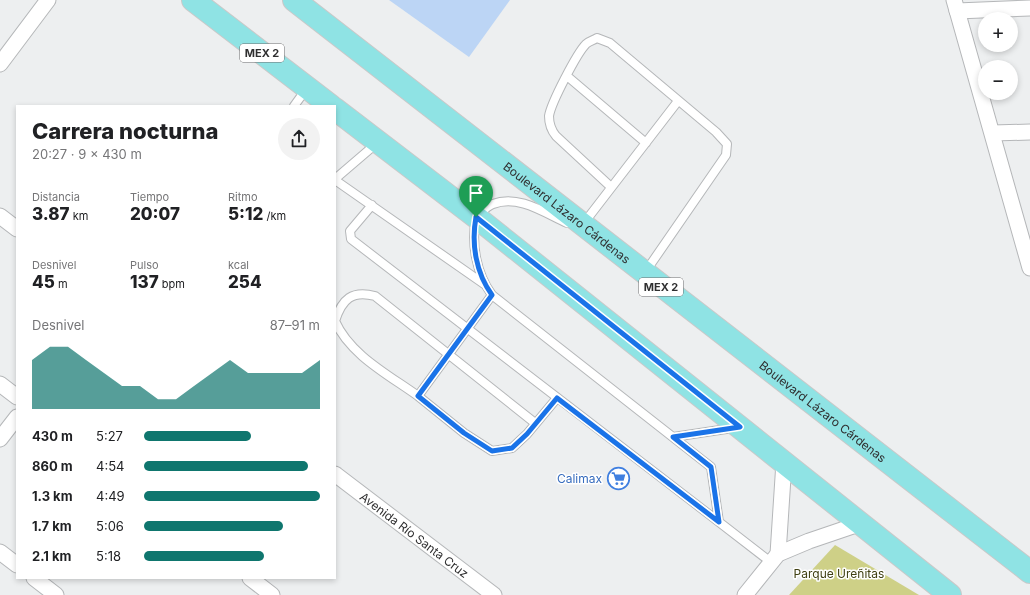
<!DOCTYPE html>
<html lang="es">
<head>
<meta charset="utf-8">
<style>
	body { margin:0; font-family:Inter,sans-serif; background:#f2f2f2; color:#202124; height:100vh; display:flex; flex-direction:column; font-size:15px; white-space:nowrap }
	* { box-sizing:border-box; margin:0 }
	p { font-size:13px; color:#757577 }
	.icon { flex:none; width:22px; height:22px; fill:none; stroke:currentColor; stroke-width:2; stroke-linecap:round; stroke-linejoin:round }
	.map { position:relative; flex:1; overflow:hidden }
	.details { position:absolute; left:16px; top:105px; width:320px; height:474px; display:flex; flex-direction:column; background:#fff; border-radius:0px; box-shadow:0 2px 6px #0003 }
	.details>* { flex:none }
	.tools { position:absolute; left:978px; top:12px; display:grid; gap:8px }
	.tools a { display:grid; place-items:center; width:40px; height:40px; border-radius:50%; background:#fff; box-shadow:0 2px 6px #0003; font-size:20px }
	.pin { position:absolute; display:grid; place-items:center; width:34px; height:34px; color:#fff; margin:-41px -17px; border-radius:50% 50% 50% 0; rotate:-45deg; box-shadow:0 0 4px #0007 }
	.pin .icon { rotate:45deg }
	.round { display:grid; place-items:center; flex:none; width:42px; height:42px; border-radius:21px; background:#f2f2f2 }
	.summary { display:flex; align-items:center; justify-content:space-between; height:68px; padding:0 16px }
	h1 { font-size:22px; font-weight:800; line-height:30px }
	.metrics { display:grid; grid-template-columns:repeat(3,1fr); gap:6px; height:68px; padding:4px 16px }
	.metrics div { display:grid; align-content:center }
	.metrics b { font-size:17px; font-weight:800 }
	.metrics small { font-size:11px; font-weight:400 }
	.metrics p { font-size:11px }
	.chart { height:112px; padding:8px 16px }
	.chart p { display:flex; justify-content:space-between }
	.chart svg { width:100%; height:72px; margin-top:4px; fill:#0f766e; opacity:.7 }
	ul { padding:0 16px; list-style:none; font-size:13px }
	li { display:grid; grid-template-columns:64px 48px 1fr; align-items:center; height:30px }
	li i { height:10px; border-radius:5px; background:#0f766e }
	.map>svg:first-child { display:block }
	.green { fill:#ced087 }
	.building { fill:#bcd5f5 }
	.lines { fill:none; stroke-linecap:round; stroke-linejoin:round }
	.lane-casing { stroke:#b5b7b9; stroke-width:10 }
	.street-casing { stroke:#b5b7b9; stroke-width:17 }
	.primary-casing { stroke:#c9c9c9; stroke-width:24 }
	.lane { stroke:#fff; stroke-width:8 }
	.street { stroke:#fff; stroke-width:15 }
	.primary { stroke:#8fe3e4; stroke-width:22 }
	.route-casing { stroke:#fff; stroke-width:8 }
	.route { stroke:#1a73e8; stroke-width:5 }
	.labels { text-anchor:middle; dominant-baseline:central; stroke-width:3; stroke-linejoin:round; paint-order:stroke }
	.shield { fill:#fff; stroke:#6d6d6e; stroke-width:1 }
	.shield-label { font-size:11px; font-weight:bold; fill:#2f2f30 }
	.street-label { font-size:12px; fill:#2f2f30; stroke:#fff }
	.shop-label { font-size:12px; fill:#366cbe; stroke:#fff; text-anchor:end }
	.park-label { font-size:12px; fill:#404114; stroke:#fff }
</style>
</head>
<body>
<div class="map">
<svg width="1030" height="595" viewBox="0 0 1030 595">
	<rect width="100%" height="100%" fill="#edeff0"/>
	<!-- green -->
	<path class="green" d="M 835,545 L 919,595 L 789,595 Z"/>
	<!-- building -->
	<path class="building" d="M 389,0 L 510,0 L 469,57 Z"/>
	<g class="lines">
		<defs>
			<path id="lane" d="M 567,76 L 646,143
				M 294,106 L 307,88
				M 335,179 L 377,143
				M 335,180 L 484,284
				M 611,187 L 556,136 C 551,130 549,124 549,116 C 551,103 577,53 586,44 C 589,41 594,40 597,38 L 610,43 L 716,132 L 727,144 L 726,155 L 646,271
				M 372,205 L 350,231 L 351,239 L 719,522
				M 567,223 C 545,213 518,194 493,204 C 487,206 481,213 476,217 C 471,244 476,273 492,295 L 711,467 L 719,522 L 772,563
				M 584,223 L 678,101
				M 492,295 L 418,396 L 464,433 L 492,451 L 512,448 L 527,434 L 557,398
				M 418,396 C 389,375 350,355 335,321 C 342,299 352,290 375,296 L 535,423
				M 673,437 L 733,428"/>
			<g id="street">
				<path d="M 954,0 L 1030,268"/>
				<path d="M 957,11 L 1030,8"/>
				<path d="M 0,64 L 48,0"/>
				<path d="M 993,133 L 1030,132"/>
				<path d="M 0,216 L 17,229"/>
				<path d="M 0,384 L 17,397"/>
				<path d="M 0,439 L 17,417"/>
				<path id="s1" d="M 335,474 L 494,595"/>
				<path d="M 0,552 L 17,565"/>
				<path d="M 778,554 L 784,462"/>
				<path d="M 34,578 L 56,595"/>
				<path d="M 250,578 L 272,595"/>
				<path d="M 745,595 L 778,554 L 809,541 L 862,523"/>
			</g>
			<g id="primary">
				<path d="M 193,0 L 331,106"/>
				<path id="s2" d="M 294,0 L 1030,572"/>
				<path d="M 335,109 L 476,217 L 950,595"/>
			</g>
		</defs>
		<!-- lane casing -->
		<use href="#lane" class="lane-casing"/>
		<!-- street casing -->
		<use href="#street" class="street-casing"/>
		<!-- primary casing -->
		<use href="#primary" class="primary-casing"/>
		<!-- lane -->
		<use href="#lane" class="lane"/>
		<!-- street -->
		<use href="#street" class="street"/>
		<!-- primary -->
		<use href="#primary" class="primary"/>
	</g>
	<g class="lines">
		<defs>
			<path id="route" d="M 476,217 L 740,427 L 673,437 L 711,467 L 719,522 L 557,398 L 527,434 L 512,448 L 492,451 L 464,433 L 418,396 L 492,295 C 476,273 471,244 476,217 Z"/>
		</defs>
		<!-- route casing -->
		<use href="#route" class="route-casing"/>
		<!-- route -->
		<use href="#route" class="route"/>
	</g>
	<!-- icons -->
	<defs>
		<symbol id="supermarket-ring" viewBox="-11 -11 22 22"><circle r="9.5" fill="#fff" stroke="#3f7fe0" stroke-width="1.5"/><path d="M-6-5.5h2.5l.6 2H6L4.5 2H-2.5L-4.4-4H-6ZM-1.5 3.2a1.3 1.3 0 1 0 .1 0ZM3 3.2a1.3 1.3 0 1 0 .1 0Z" fill="#3f7fe0"/></symbol>
	</defs>
	<g fill-rule="evenodd">
		<use href="#supermarket-ring" x="606" y="466" width="25" height="25"/>
	</g>
	<g class="labels">
		<!-- shield labels -->
		<g class="shield">
			<rect x="240" y="44" width="44" height="18" rx="3"/>
			<rect x="639" y="278" width="44" height="18" rx="3"/>
		</g>
		<g class="shield-label">
			<text x="262" y="53">MEX 2</text>
			<text x="661" y="287">MEX 2</text>
		</g>
		<!-- street labels -->
		<g class="street-label">
			<text stroke="none"><textPath href="#s2" startOffset="346">Boulevard Lázaro Cárdenas</textPath></text>
			<text stroke="none"><textPath href="#s2" startOffset="670">Boulevard Lázaro Cárdenas</textPath></text>
			<text stroke="none"><textPath href="#s1" startOffset="100">Avenida Río Santa Cruz</textPath></text>
		</g>
		<!-- shop labels -->
		<g class="shop-label">
			<text x="602" y="478">Calimax</text>
		</g>
		<!-- park labels -->
		<g class="park-label">
			<text x="839" y="573">Parque Ureñitas</text>
		</g>
	</g>
</svg>
<div class="tools">
<a>+</a>
<a>−</a>
</div>
<div class="pin" style="left:476px;top:217px;background:#1e9e55"><svg class="icon" aria-label="arrive" viewBox="0 0 24 24"><path d="M6 21V4h12l-3 4 3 4H6"/></svg></div>
<section class="details">
<div class="summary"><div><h1>Carrera nocturna</h1><p>20:27 · 9 × 430 m</p></div><a class="round"><svg class="icon" aria-label="share" viewBox="0 0 24 24"><path d="M12 15V3M7 8l5-5 5 5M5 13v7h14v-7"/></svg></a></div>
<div class="metrics">
<div><p>Distancia</p><b>3.87<small> km</small></b></div>
<div><p>Tiempo</p><b>20:07</b></div>
<div><p>Ritmo</p><b>5:12<small> /km</small></b></div>
</div>
<div class="metrics">
<div><p>Desnivel</p><b>45<small> m</small></b></div>
<div><p>Pulso</p><b>137<small> bpm</small></b></div>
<div><p>kcal</p><b>254</b></div>
</div>
<div class="chart"><p><span>Desnivel</span>87–91 m</p>
<svg viewBox="0 0 160 44" preserveAspectRatio="none"><path d="M0 44V14L10 6L20 6L30 14L40 22L50 30L60 30L70 38L80 38L90 30L100 22L110 14L120 22L130 22L140 22L150 22L160 14V44z"/></svg>
</div>
<ul>
<li><b>430 m</b>5:27<i style="width:61%"></i></li>
<li><b>860 m</b>4:54<i style="width:93%"></i></li>
<li><b>1.3 km</b>4:49<i style="width:100%"></i></li>
<li><b>1.7 km</b>5:06<i style="width:79%"></i></li>
<li><b>2.1 km</b>5:18<i style="width:68%"></i></li>
</ul>
</section>
</div>
</body>
</html>
